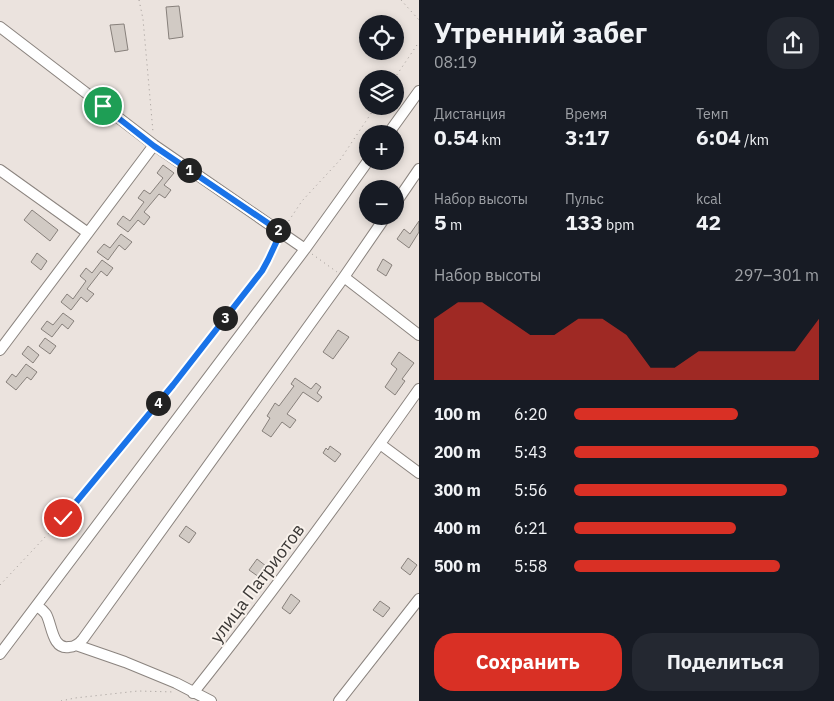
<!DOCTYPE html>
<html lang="ru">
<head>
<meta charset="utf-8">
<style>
	body { margin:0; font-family:"IBM Plex Sans",sans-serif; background:#242831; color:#f1f3f6; height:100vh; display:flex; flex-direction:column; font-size:19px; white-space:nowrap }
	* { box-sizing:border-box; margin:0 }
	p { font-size:16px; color:#9ea1a6 }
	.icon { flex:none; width:28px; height:28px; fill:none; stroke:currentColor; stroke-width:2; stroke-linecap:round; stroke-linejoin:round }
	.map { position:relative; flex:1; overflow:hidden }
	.side { display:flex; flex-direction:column; background:#171b24; width:415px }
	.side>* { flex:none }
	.tools { position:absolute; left:359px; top:15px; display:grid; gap:10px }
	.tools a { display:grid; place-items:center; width:45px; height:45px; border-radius:50%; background:#171b24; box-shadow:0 2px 8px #0003; font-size:25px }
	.pin { position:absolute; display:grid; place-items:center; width:42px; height:42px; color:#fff; margin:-21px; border:2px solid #fff; border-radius:50%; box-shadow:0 1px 5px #0007 }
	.km { position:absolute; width:25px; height:25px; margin:-12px; border-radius:50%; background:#222; color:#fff; font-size:14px; line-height:25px; text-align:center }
	.round { display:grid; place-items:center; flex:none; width:52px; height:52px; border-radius:20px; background:#242831 }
	.summary { display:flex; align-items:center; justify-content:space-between; height:85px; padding:0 15px }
	h1 { font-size:28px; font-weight:800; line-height:38px }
	.figures { display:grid; grid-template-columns:repeat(3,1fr); gap:8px; height:85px; padding:5px 15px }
	.figures div { display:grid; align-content:center }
	.figures b { font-size:21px; font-weight:800 }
	.figures small { font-size:14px; font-weight:400 }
	.figures p { font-size:14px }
	.chart { height:140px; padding:10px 15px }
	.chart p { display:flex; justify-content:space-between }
	.chart svg { width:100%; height:90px; margin-top:5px; fill:#d93025; opacity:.7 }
	.button { display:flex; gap:10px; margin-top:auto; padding:10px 15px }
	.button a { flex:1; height:58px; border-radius:20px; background:#d93025; color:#fff; font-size:20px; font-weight:800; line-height:58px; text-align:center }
	.button a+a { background:#242831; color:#f1f3f6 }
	ul { padding:0 15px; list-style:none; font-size:16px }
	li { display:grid; grid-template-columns:80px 60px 1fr; align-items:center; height:38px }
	li i { height:12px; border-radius:6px; background:#d93025 }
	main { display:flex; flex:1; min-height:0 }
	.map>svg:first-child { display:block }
	.building { fill:#d1cac4; stroke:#87807b }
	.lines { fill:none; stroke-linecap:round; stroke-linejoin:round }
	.minor-casing { stroke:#8b847f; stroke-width:12 }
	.path { stroke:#9f9995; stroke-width:1; stroke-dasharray:1 4; stroke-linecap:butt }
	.minor { stroke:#fff; stroke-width:10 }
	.route-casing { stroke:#fff; stroke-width:10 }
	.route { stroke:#1a73e8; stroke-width:6 }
	.labels { text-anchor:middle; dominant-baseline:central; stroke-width:4; stroke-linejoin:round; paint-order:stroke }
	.street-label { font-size:18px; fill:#3b3836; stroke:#f8f1eb }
</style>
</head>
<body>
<main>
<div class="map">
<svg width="419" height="701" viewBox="0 0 419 701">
	<rect width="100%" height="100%" fill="#ebe3de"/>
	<!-- building -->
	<path class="building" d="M 179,6 L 183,37 L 169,39 L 166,7 Z
		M 124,24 L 128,50 L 115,52 L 110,25 Z
		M 163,165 L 174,173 L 164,185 L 171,190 L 165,198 L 159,194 L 144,212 L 150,217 L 144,225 L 138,220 L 128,232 L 117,224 L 123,216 L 130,221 L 144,202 L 138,198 L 144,190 L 150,194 L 163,178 L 157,173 Z
		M 32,210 L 58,230 L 50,241 L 24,220 Z
		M 419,221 L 419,232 L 409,248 L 397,239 L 404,229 L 410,234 Z
		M 121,234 L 132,242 L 125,250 L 119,245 L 108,260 L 97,252 L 104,244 L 110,248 Z
		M 37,253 L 47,261 L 41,270 L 31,262 Z
		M 383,259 L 392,265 L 386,276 L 377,270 Z
		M 102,260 L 113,268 L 107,276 L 101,271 L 87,289 L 94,294 L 87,302 L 81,297 L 71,310 L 61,302 L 67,294 L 73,299 L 86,281 L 80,276 L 86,268 L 92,273 Z
		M 63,313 L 74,321 L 68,329 L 62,324 L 52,337 L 41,329 L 47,321 L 53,325 Z
		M 338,330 L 349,337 L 333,359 L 323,352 Z
		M 45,338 L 56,346 L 50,354 L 39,346 Z
		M 28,346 L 39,355 L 33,363 L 22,354 Z
		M 399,352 L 414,363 L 402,379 L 405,381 L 395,395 L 385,387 L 397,369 L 391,364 Z
		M 26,364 L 37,372 L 31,380 L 27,377 L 16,390 L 6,382 L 12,374 L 16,377 Z
		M 295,378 L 311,389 L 316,383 L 321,387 L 317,393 L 322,397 L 318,402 L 303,392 L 287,414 L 296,420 L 290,428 L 282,422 L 271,437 L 262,431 L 270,418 L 267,416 L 275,403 L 279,406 L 294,386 L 291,384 Z
		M 330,446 L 341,454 L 335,462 L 323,453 L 326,448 L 328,450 Z
		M 186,526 L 196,533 L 189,543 L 179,536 Z
		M 408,558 L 417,565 L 410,575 L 401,568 Z
		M 257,559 L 266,566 L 259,577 L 249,570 Z
		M 291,594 L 300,601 L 290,614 L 282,608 Z
		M 380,601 L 390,608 L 383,617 L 373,610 Z"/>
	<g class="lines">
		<defs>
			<path id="minor" d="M 0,27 L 154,145 L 305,249
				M 388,134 L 419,91
				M 0,170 L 88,233
				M 395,204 L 419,169
				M 344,277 L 419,335
				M 0,350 L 154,145
				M 380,444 L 419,473
				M 37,606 C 40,608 43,610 46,614 C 52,624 52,650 69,647 C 75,647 79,644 83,639 L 344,277 L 386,216
				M 76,645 L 125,662 L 176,683 L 211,701
				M 0,654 L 305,249 L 368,161
				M 193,693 C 272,594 346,492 419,389
				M 339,701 L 419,599"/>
		</defs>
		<!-- minor casing -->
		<use href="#minor" class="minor-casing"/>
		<!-- path -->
		<path class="path" d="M 139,0 L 143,19 L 153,132
			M 401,0 L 419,20
			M 394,79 L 419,42
			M 286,225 L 302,201 L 340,160 L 376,106
			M 312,254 L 337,272
			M 0,585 L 63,518 L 173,385 L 262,271 L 268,260 L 277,242
			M 61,701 L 75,698 L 138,691 L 175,692"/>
		<!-- minor -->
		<use href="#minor" class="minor"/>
	</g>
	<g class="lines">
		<defs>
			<path id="route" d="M 63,518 L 173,385 L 262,271 L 268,260 L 281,232 L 154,146 L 103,106"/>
		</defs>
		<!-- route casing -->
		<use href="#route" class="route-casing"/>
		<!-- route -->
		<use href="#route" class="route"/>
	</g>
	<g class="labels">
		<!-- street labels -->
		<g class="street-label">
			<text transform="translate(257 583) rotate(-53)">улица Патриотов</text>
		</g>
	</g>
</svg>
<div class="tools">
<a><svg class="icon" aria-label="locate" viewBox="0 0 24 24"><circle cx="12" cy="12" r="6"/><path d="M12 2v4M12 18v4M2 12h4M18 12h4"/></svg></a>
<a><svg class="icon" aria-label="layers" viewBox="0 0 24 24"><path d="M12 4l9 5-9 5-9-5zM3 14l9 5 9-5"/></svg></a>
<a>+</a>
<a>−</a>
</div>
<div class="pin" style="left:103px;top:106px;background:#1e9e55"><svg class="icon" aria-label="arrive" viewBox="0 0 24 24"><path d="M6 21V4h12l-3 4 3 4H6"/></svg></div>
<div class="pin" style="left:63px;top:518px;background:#d93025"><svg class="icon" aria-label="check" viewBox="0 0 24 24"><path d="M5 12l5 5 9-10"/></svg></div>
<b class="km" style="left:189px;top:170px">1</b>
<b class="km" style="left:278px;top:230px">2</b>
<b class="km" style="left:225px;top:318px">3</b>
<b class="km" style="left:158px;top:403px">4</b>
</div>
<section class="side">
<div class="summary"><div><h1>Утренний забег</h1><p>08:19</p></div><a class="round"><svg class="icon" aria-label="share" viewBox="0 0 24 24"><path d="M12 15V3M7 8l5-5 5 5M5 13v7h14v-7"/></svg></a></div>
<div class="figures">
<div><p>Дистанция</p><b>0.54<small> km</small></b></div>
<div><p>Время</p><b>3:17</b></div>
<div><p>Темп</p><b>6:04<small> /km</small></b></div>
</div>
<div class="figures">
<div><p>Набор высоты</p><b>5<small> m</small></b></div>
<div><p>Пульс</p><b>133<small> bpm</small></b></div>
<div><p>kcal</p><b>42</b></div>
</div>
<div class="chart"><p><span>Набор высоты</span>297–301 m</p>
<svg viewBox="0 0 160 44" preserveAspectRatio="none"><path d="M0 44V14L10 6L20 6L30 14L40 22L50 22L60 14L70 14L80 22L90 38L100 38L110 30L120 30L130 30L140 30L150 30L160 14V44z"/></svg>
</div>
<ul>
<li><b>100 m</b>6:20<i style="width:67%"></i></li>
<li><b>200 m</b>5:43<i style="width:100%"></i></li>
<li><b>300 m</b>5:56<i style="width:87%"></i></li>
<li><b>400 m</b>6:21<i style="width:66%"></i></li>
<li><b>500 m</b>5:58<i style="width:84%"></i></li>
</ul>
<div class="button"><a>Сохранить</a><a>Поделиться</a></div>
</section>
</main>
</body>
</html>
